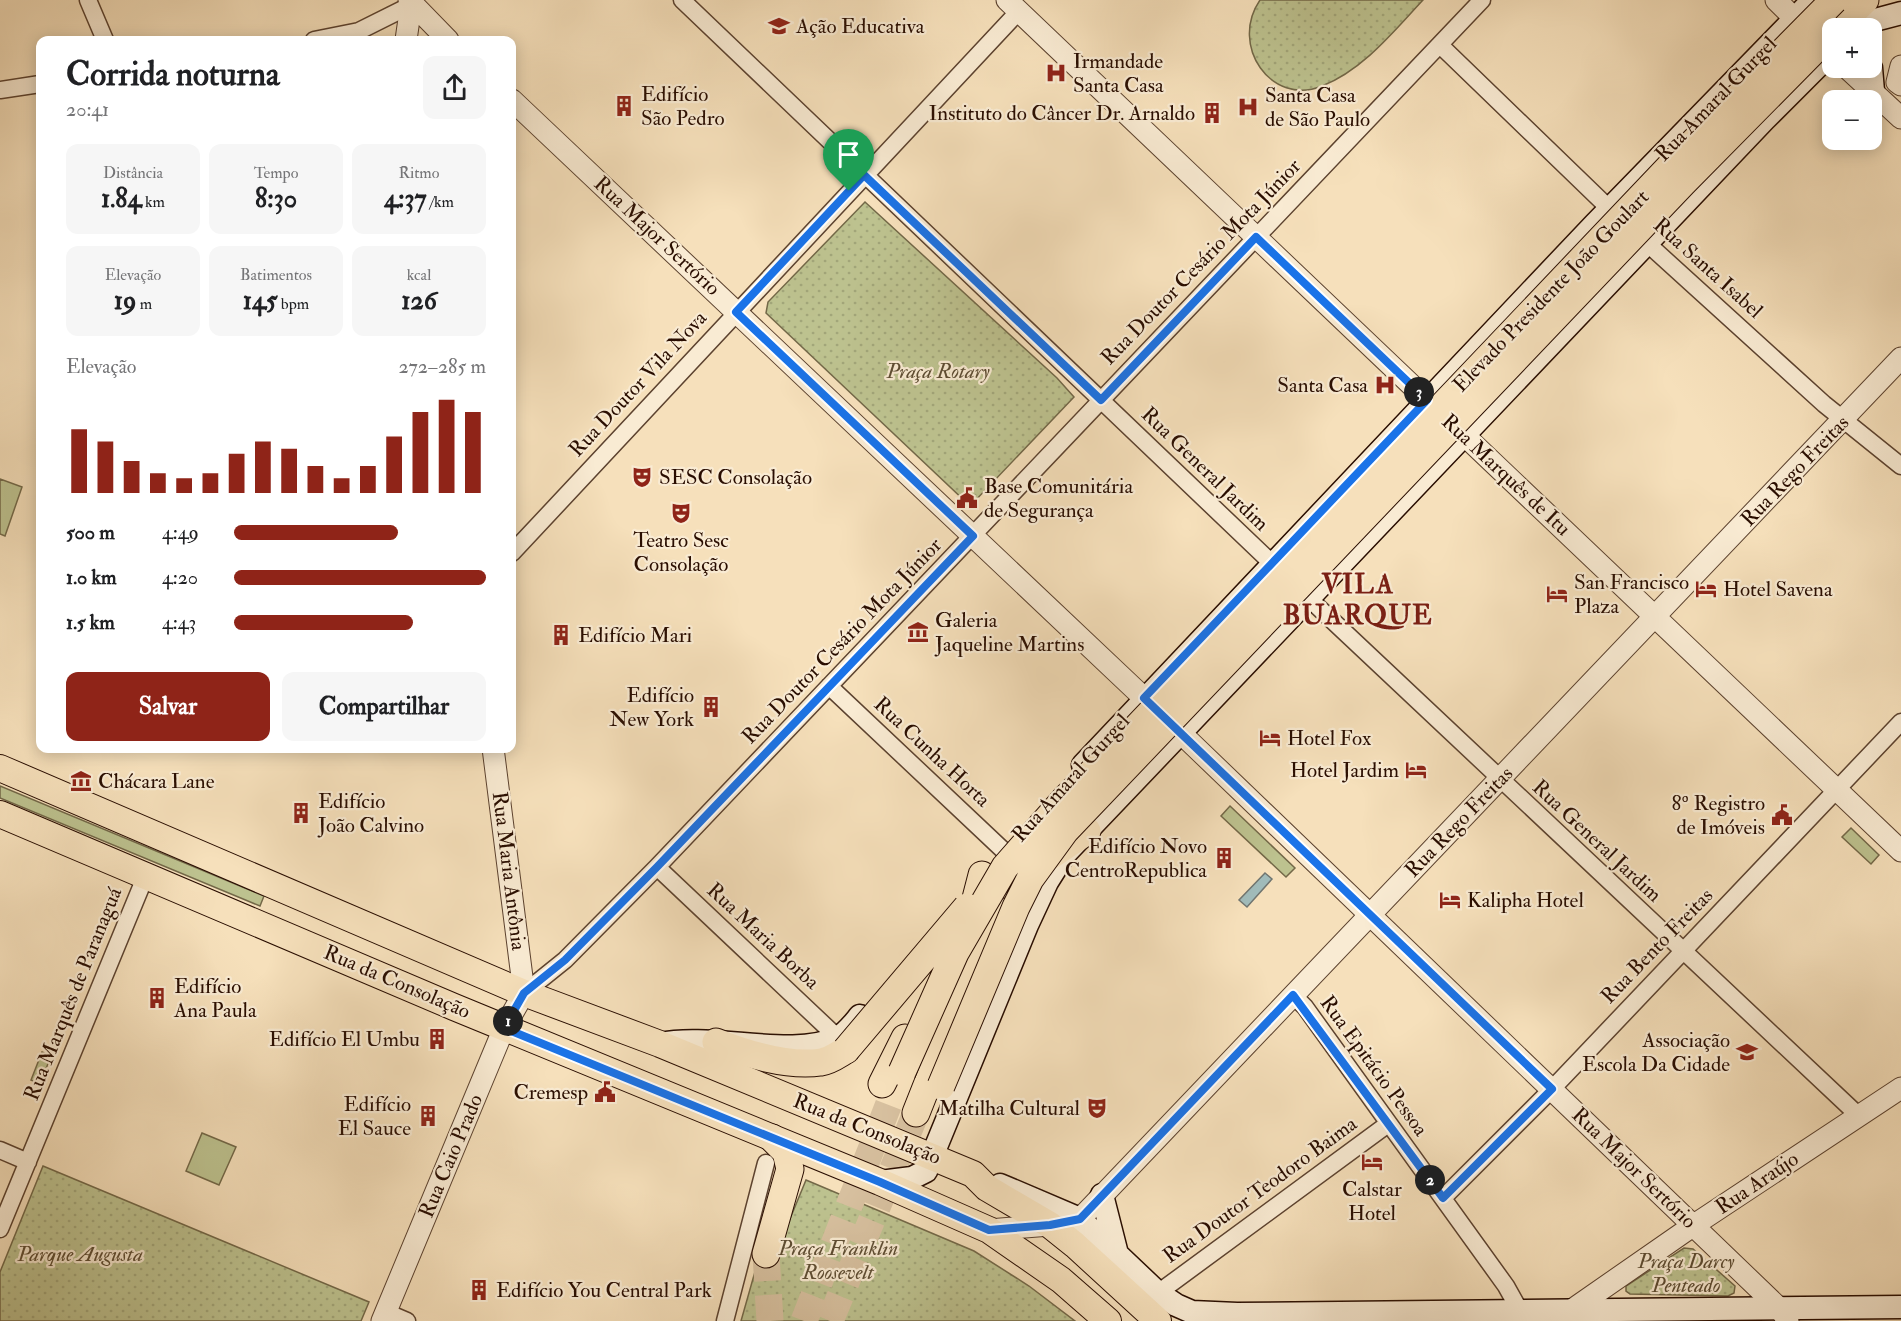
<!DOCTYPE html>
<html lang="pt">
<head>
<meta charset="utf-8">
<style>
	body { margin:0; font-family:"IM FELL Double Pica",serif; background:#f6f6f6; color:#202124; height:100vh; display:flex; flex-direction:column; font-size:22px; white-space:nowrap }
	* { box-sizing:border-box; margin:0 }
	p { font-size:20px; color:#757577 }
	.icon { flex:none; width:33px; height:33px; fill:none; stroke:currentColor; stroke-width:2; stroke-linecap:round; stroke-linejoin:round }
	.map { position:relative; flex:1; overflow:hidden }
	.details { position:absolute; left:36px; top:36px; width:480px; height:717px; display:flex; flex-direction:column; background:#fff; border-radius:12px; box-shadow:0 3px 15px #0003 }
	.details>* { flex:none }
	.fabs { position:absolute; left:1822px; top:18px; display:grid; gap:12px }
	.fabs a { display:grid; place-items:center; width:60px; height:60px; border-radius:12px; background:#fff; box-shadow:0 3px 15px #0003; font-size:30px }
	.pin { position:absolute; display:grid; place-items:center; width:51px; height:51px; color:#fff; margin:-62px -26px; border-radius:50% 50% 50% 0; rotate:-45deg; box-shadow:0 0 6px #0007 }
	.pin .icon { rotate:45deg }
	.km { position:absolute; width:30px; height:30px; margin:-15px; border-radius:50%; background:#222; color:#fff; font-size:16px; line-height:30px; text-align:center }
	.round { display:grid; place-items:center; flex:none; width:63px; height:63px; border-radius:12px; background:#f6f6f6 }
	.overview { display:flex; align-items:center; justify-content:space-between; height:102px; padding:0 30px }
	h1 { font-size:33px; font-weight:700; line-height:45px }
	.stats { display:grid; grid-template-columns:repeat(3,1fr); gap:9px; height:102px; padding:6px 30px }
	.stats div { display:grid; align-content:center; border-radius:12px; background:#f6f6f6; text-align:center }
	.stats b { font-size:26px; font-weight:700 }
	.stats small { font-size:16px; font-weight:400 }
	.stats p { font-size:16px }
	.chart { height:168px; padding:12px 30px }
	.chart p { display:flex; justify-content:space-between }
	.chart svg { width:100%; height:108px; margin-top:6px; stroke:#8f2418; stroke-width:6 }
	.cta { display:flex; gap:12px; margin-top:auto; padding:12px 30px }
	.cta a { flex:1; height:69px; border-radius:12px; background:#8f2418; color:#fff; font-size:24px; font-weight:700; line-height:69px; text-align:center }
	.cta a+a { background:#f6f6f6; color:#202124 }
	ul { padding:0 30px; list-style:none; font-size:20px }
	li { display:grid; grid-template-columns:96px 72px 1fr; align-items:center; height:45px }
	li i { height:15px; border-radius:8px; background:#8f2418 }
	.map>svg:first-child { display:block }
	.green { fill:#bdc28f; stroke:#736848; stroke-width:1.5 }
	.park { fill:url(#park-dots); stroke:#736848; stroke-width:1.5 }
	.water { fill:#a0bbba; stroke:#707570; stroke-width:1.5 }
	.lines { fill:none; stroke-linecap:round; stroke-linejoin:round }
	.trunk-tunnel { stroke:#d7c09f; stroke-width:27; stroke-dasharray:27 14; stroke-linecap:butt }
	.minor-casing { stroke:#5c422f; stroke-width:19 }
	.tertiary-casing { stroke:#5c422f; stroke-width:23 }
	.secondary-casing { stroke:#290d00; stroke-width:25 }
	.primary-casing { stroke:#290d00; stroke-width:28 }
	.trunk-casing { stroke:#290d00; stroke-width:29 }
	.minor { stroke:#f9ebd3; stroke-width:16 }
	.tertiary { stroke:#f9ebd3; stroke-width:21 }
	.secondary { stroke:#f9ebd3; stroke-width:22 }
	.primary { stroke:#f6e0bb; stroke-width:26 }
	.trunk { stroke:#f6e0bb; stroke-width:27 }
	.trunk-bridge-casing { stroke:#290d00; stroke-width:29; stroke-linecap:butt }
	.trunk-bridge { stroke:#f6e0bb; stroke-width:27 }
	.route-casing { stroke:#fff; stroke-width:12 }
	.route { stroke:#1a73e8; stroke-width:8 }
	.labels { text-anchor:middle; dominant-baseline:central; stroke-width:4.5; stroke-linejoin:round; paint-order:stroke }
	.poi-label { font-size:21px; fill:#290d00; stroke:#f9ebd3; text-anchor:start }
	.street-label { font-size:21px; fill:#290d00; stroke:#f9ebd3 }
	.park-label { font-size:21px; font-style:italic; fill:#5d4c32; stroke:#f9ebd3 }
	.district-label { font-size:27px; font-weight:bold; letter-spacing:1.5px; fill:#7a1f14; stroke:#f9ebd3 }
</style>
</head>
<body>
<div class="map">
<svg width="1901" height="1321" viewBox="0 0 1901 1321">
	<defs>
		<pattern id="park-dots" width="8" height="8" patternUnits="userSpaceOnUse" patternTransform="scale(1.5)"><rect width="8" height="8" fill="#bdc28f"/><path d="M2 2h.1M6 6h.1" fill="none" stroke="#a2a67a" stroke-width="1.8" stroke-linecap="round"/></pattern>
	</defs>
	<rect width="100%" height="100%" fill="#f6e0bb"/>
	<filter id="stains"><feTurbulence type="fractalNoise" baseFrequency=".00333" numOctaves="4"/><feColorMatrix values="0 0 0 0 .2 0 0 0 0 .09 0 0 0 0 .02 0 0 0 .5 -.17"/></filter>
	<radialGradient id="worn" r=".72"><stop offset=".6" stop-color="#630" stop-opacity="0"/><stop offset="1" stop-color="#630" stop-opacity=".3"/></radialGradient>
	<!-- green -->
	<path class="green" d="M 0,479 L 22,487 L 5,536 L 0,534 Z
		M 0,786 L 264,896 L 260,906 L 0,798 Z
		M 1230,806 L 1295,868 L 1286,877 L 1221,816 Z
		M 1851,828 L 1879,855 L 1871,864 L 1842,837 Z
		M 42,1052 L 51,1056 L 40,1084 L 31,1080 Z
		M 202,1133 L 236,1147 L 219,1185 L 186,1171 Z"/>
	<!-- park -->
	<path class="park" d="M 1260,0 L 1423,0 C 1394,31 1363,70 1322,86 C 1271,107 1229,45 1260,0 Z
		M 865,202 L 1057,378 L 1074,397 L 972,504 L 967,503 L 766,313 L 768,302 Z
		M 43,1166 L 369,1302 L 361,1321 L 0,1321 L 0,1272 Z
		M 806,1180 L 974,1251 L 1029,1286 L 1075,1321 L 741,1321 L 760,1254 L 773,1260 Z
		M 1684,1248 L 1693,1249 L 1735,1286 L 1734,1293 L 1728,1296 L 1630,1294 L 1626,1291 L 1626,1286 Z"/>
	<!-- water -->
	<path class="water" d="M 1265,873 L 1272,879 L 1247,907 L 1239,900 Z"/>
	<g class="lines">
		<!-- trunk-tunnel -->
		<path class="trunk-tunnel" d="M 766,1254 L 770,1321
			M 804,1321 L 890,1101
			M 830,1321 L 916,1113"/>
		<defs>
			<path id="minor" d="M 88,0 L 105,40
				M 682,0 L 1281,572
				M 314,40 L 359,31 L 411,5
				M 1440,45 L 1617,216
				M 0,90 L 40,84
				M 1638,235 L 1824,404 L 1901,466
				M 512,553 L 1019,11
				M 1302,592 L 1859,1116
				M 829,686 L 1004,851
				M 657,867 L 838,1038
				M 524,993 L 565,960 L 657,867 L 1482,0
				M 1293,995 L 1305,1007 L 1506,1286 L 1520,1311
				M 0,1150 L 28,1162
				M 1443,1198 L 1552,1089 L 1901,722
				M 0,1229 L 146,875
				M 1158,1293 L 1388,1124
				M 386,1312 L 407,1321
				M 725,1321 L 766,1163"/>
			<path id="tertiary" d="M 409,0 L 448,40
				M 1007,0 L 1901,851
				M 1776,0 L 1806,30
				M 406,40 L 411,5
				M 1901,66 L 1897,82 L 1901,85
				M 1847,68 L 1901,118
				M 512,100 L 1162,715 L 1780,1309 L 1788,1321
				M 989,1230 L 1050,1225 L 1080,1219 L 1901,358
				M 1566,1314 L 1694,1225 L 1901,1088
				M 382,1321 L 504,1028 L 524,993 L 493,748"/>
			<path id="secondary" d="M 1860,28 L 1875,20 L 1901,13
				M 1871,68 L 1873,91
				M 1083,765 L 1594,225 L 1813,0
				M 660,1044 C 712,1033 793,1059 837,1038 C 846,1034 854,1023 860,1016
				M 880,1182 L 912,1178 L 926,1171 L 1027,925 L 1047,882 L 1064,855 L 1765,119 L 1833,51
				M 1000,1185 L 1080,1219 L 1158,1293 L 1176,1305 L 1192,1312 L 1237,1314 L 1901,1307
				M 1102,1195 L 1117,1254"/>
			<path id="primary" d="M 0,768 L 524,993 L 660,1044 L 973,1174 L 987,1188 L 1050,1225 L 1075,1245 L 1158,1321
				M 0,814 L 454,1007 L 880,1182 L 989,1230 L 1061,1280 L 1108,1321"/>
			<path id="trunk" d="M 1836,28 L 1865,0
				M 1050,856 L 1087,831
				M 967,919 L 974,906 L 982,875
				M 716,1042 C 747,1054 787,1067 821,1062 C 830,1061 839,1054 846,1050
				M 882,1084 L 905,1038
				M 916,1113 L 979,954 L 1005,912
				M 766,1254 L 790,1169 L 786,1152 L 772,1138"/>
		</defs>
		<!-- minor casing -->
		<use href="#minor" class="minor-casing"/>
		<!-- tertiary casing -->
		<use href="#tertiary" class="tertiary-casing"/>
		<!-- secondary casing -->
		<use href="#secondary" class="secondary-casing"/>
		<!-- primary casing -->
		<use href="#primary" class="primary-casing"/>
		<!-- trunk casing -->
		<use href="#trunk" class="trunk-casing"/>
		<!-- minor -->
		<use href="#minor" class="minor"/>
		<!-- tertiary -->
		<use href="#tertiary" class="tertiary"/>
		<!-- secondary -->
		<use href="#secondary" class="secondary"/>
		<!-- primary -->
		<use href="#primary" class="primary"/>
		<!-- trunk -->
		<use href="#trunk" class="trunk"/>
		<defs>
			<path id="trunk-bridge" d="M 846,1050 L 967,907
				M 902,1072 L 955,953 L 1005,867 L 1065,799 L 1122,743 L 1679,157 L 1834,0
				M 941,1086 L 1016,907 L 1030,879 L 1065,831 L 1683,183 L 1833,31"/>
		</defs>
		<!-- trunk-bridge casing -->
		<use href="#trunk-bridge" class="trunk-bridge-casing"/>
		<!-- trunk-bridge -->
		<use href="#trunk-bridge" class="trunk-bridge"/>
	</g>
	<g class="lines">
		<defs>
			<path id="route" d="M 864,175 L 1101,400 L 1256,237 L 1427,400 L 1144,698 L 1552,1089 L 1443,1198 L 1293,995 L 1080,1219 L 1050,1225 L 989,1230 L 880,1182 L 504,1028 L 524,993 L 565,960 L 657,867 L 973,536 L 736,312 Z"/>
		</defs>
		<!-- route casing -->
		<use href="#route" class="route-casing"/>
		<!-- route -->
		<use href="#route" class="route"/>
	</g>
	<!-- icons -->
	<defs>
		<symbol id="school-bare" viewBox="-9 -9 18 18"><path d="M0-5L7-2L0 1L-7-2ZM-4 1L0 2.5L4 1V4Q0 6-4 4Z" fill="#8f2418" stroke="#f9ebd3" stroke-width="2.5" paint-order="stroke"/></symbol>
		<symbol id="hospital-bare" viewBox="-9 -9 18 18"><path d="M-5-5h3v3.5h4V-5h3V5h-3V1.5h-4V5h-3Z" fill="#8f2418" stroke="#f9ebd3" stroke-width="2.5" paint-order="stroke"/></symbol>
		<symbol id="building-bare" viewBox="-9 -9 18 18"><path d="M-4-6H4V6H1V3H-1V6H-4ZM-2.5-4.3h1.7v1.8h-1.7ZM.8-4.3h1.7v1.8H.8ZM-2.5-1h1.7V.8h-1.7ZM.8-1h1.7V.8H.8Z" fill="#8f2418" stroke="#f9ebd3" stroke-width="2.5" paint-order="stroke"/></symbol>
		<symbol id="theatre-bare" viewBox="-9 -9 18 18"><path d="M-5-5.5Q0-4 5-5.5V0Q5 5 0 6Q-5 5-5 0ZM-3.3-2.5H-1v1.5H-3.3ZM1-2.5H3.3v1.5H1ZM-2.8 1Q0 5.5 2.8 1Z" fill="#8f2418" stroke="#f9ebd3" stroke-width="2.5" paint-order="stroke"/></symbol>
		<symbol id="civic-bare" viewBox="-9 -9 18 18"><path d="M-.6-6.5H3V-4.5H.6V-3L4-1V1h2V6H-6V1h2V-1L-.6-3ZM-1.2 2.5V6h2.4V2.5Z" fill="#8f2418" stroke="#f9ebd3" stroke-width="2.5" paint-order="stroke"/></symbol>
		<symbol id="hotel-bare" viewBox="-9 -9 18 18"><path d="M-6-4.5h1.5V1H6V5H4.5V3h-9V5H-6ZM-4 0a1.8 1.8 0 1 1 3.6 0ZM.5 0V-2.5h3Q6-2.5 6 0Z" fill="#8f2418" stroke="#f9ebd3" stroke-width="2.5" paint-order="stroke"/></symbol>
		<symbol id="museum-bare" viewBox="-9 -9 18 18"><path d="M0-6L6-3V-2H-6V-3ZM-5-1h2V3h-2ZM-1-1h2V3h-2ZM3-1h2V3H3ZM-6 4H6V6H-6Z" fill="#8f2418" stroke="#f9ebd3" stroke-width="2.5" paint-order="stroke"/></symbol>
		<symbol id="university-bare" viewBox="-9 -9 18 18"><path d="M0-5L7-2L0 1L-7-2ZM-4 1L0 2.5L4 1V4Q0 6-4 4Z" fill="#8f2418" stroke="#f9ebd3" stroke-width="2.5" paint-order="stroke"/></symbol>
	</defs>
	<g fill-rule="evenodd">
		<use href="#school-bare" x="764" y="11" width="30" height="30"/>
		<use href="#hospital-bare" x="1041" y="58" width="30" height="30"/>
		<use href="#building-bare" x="609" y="91" width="30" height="30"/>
		<use href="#hospital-bare" x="1233" y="92" width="30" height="30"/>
		<use href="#building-bare" x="1197" y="98" width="30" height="30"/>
		<use href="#hospital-bare" x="1370" y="370" width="30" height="30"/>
		<use href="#theatre-bare" x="627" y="462" width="30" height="30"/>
		<use href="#civic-bare" x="952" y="483" width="30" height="30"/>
		<use href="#theatre-bare" x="666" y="498" width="30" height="30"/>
		<use href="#hotel-bare" x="1691" y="574" width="30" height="30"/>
		<use href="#hotel-bare" x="1542" y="579" width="30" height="30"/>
		<use href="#museum-bare" x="903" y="617" width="30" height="30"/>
		<use href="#building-bare" x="546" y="620" width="30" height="30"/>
		<use href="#building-bare" x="696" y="692" width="30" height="30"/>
		<use href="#hotel-bare" x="1255" y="723" width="30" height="30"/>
		<use href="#hotel-bare" x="1401" y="755" width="30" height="30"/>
		<use href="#museum-bare" x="66" y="766" width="30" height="30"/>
		<use href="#building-bare" x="286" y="798" width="30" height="30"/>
		<use href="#civic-bare" x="1767" y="800" width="30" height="30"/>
		<use href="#building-bare" x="1209" y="843" width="30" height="30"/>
		<use href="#hotel-bare" x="1435" y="885" width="30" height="30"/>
		<use href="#building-bare" x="142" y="983" width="30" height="30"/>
		<use href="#building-bare" x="422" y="1024" width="30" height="30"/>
		<use href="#university-bare" x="1732" y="1037" width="30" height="30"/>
		<use href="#civic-bare" x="590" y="1077" width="30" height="30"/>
		<use href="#theatre-bare" x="1082" y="1093" width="30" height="30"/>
		<use href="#building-bare" x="413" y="1101" width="30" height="30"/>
		<use href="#hotel-bare" x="1357" y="1147" width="30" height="30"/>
		<use href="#building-bare" x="464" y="1275" width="30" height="30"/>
	</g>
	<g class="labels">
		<!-- poi labels -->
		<g class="poi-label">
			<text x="796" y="26">Ação Educativa</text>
			<text x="1073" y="61">Irmandade<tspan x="1073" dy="24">Santa Casa</tspan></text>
			<text x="641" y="94">Edifício<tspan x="641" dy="24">São Pedro</tspan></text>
			<text x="1265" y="95">Santa Casa<tspan x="1265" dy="24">de São Paulo</tspan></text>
			<text x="1195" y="113" text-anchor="end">Instituto do Câncer Dr. Arnaldo</text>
			<text x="1368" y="385" text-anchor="end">Santa Casa</text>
			<text x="659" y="477">SESC Consolação</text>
			<text x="984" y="486">Base Comunitária<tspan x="984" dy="24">de Segurança</tspan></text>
			<text x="681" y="540" text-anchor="middle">Teatro Sesc<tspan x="681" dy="24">Consolação</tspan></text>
			<text x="1574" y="582">San Francisco<tspan x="1574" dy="24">Plaza</tspan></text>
			<text x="1723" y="589">Hotel Savena</text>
			<text x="935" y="620">Galeria<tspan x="935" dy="24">Jaqueline Martins</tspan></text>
			<text x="578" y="635">Edifício Mari</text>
			<text x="694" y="695" text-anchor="end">Edifício<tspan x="694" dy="24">New York</tspan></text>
			<text x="1287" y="738">Hotel Fox</text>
			<text x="1399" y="770" text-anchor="end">Hotel Jardim</text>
			<text x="98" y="781">Chácara Lane</text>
			<text x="318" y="801">Edifício<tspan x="318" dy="24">João Calvino</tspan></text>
			<text x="1765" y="803" text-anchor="end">8º Registro<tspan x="1765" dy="24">de Imóveis</tspan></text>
			<text x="1207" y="846" text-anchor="end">Edifício Novo<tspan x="1207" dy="24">CentroRepublica</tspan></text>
			<text x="1467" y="900">Kalipha Hotel</text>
			<text x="174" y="986">Edifício<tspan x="174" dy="24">Ana Paula</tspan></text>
			<text x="420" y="1039" text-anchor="end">Edifício El Umbu</text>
			<text x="1730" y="1040" text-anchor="end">Associação<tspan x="1730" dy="24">Escola Da Cidade</tspan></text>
			<text x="588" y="1092" text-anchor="end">Cremesp</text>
			<text x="411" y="1104" text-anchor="end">Edifício<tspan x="411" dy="24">El Sauce</tspan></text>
			<text x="1080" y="1108" text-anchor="end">Matilha Cultural</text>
			<text x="1372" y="1189" text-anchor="middle">Calstar<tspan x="1372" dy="24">Hotel</tspan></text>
			<text x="496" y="1290">Edifício You Central Park</text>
		</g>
		<!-- street labels -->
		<g class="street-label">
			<text transform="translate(1716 99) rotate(-46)">Rua Amaral Gurgel</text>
			<text transform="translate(657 236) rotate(43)">Rua Major Sertório</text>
			<text transform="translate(1201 262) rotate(-46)">Rua Doutor Cesário Mota Júnior</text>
			<text transform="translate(1708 268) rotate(42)">Rua Santa Isabel</text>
			<text transform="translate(1551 291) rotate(-46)">Elevado Presidente João Goulart</text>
			<text transform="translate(638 384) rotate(-47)">Rua Doutor Vila Nova</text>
			<text transform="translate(1205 469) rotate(44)">Rua General Jardim</text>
			<text transform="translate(1795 471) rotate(-46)">Rua Rego Freitas</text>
			<text transform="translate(1506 475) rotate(43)">Rua Marquês de Itu</text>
			<text transform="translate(842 641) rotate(-46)">Rua Doutor Cesário Mota Júnior</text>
			<text transform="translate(932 752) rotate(43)">Rua Cunha Horta</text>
			<text transform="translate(1071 778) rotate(-48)">Rua Amaral Gurgel</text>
			<text transform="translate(1459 822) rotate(-46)">Rua Rego Freitas</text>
			<text transform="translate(1597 841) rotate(43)">Rua General Jardim</text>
			<text transform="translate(509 871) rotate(83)">Rua Maria Antônia</text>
			<text transform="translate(763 936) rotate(43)">Rua Maria Borba</text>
			<text transform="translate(1657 946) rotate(-46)">Rua Bento Freitas</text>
			<text transform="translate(397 982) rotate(23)">Rua da Consolação</text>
			<text transform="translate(73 994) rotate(-68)">Rua Marquês de Paranaguá</text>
			<text transform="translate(1374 1066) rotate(54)">Rua Epitácio Pessoa</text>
			<text transform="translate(867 1129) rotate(22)">Rua da Consolação</text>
			<text transform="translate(451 1156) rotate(-67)">Rua Caio Prado</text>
			<text transform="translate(1634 1168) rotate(44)">Rua Major Sertório</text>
			<text transform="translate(1757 1183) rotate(-34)">Rua Araújo</text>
			<text transform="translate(1260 1190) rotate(-36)">Rua Doutor Teodoro Baima</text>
		</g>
		<!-- park labels -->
		<g class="park-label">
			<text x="938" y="371">Praça Rotary</text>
			<text x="838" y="1248">Praça Franklin<tspan x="838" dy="24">Roosevelt</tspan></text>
			<text x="80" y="1254">Parque Augusta</text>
			<text x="1686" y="1261">Praça Darcy<tspan x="1686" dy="24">Penteado</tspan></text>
		</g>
		<!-- district labels -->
		<g class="district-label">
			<text x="1358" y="584">VILA<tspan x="1358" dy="31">BUARQUE</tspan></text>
		</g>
	</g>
	<rect width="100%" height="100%" filter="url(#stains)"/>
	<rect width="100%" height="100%" fill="url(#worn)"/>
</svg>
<div class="fabs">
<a>+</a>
<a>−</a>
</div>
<div class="pin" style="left:849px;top:191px;background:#1e9e55"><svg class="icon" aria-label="arrive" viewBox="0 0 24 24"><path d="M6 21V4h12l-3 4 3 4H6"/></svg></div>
<b class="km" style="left:508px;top:1021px">1</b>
<b class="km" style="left:1430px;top:1180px">2</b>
<b class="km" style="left:1419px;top:392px">3</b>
<section class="details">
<div class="overview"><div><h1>Corrida noturna</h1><p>20:41</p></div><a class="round"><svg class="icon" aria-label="share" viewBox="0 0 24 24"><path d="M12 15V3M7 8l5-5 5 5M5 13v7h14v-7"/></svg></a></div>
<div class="stats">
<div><p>Distância</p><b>1.84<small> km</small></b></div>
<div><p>Tempo</p><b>8:30</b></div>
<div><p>Ritmo</p><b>4:37<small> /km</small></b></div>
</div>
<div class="stats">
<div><p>Elevação</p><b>19<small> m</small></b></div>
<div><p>Batimentos</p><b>145<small> bpm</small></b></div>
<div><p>kcal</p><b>126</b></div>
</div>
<div class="chart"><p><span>Elevação</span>272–285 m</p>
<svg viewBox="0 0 160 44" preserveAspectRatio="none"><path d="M5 44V18M15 44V23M25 44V31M35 44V36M45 44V38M55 44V36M65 44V28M75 44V23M85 44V26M95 44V33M105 44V38M115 44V33M125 44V21M135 44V11M145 44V6M155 44V11"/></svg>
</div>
<ul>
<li><b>500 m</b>4:49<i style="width:65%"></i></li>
<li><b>1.0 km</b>4:20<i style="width:100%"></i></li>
<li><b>1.5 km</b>4:43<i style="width:71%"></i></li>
</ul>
<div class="cta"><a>Salvar</a><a>Compartilhar</a></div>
</section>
</div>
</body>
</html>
